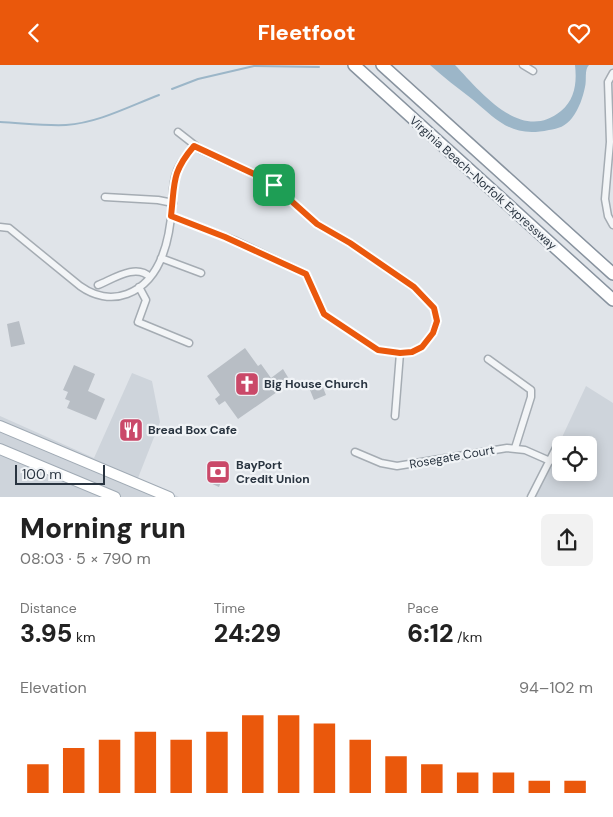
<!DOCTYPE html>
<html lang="en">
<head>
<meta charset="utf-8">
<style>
	body { margin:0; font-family:"DM Sans",sans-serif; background:#f2f2f2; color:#222; height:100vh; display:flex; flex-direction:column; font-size:19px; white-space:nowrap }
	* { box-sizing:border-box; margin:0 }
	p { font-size:16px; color:#767676 }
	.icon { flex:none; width:28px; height:28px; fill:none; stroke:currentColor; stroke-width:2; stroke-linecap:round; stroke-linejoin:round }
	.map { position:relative; height:432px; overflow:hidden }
	.details { display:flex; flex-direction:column; background:#fff; flex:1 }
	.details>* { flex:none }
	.buttons { position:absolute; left:552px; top:371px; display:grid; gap:10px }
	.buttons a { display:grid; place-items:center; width:45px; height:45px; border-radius:8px; background:#fff; box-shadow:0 2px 12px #0003; font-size:25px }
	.scale { position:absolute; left:15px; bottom:12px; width:90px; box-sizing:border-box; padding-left:5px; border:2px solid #293440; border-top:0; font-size:14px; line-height:18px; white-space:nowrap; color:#293440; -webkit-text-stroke:4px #f0f3f6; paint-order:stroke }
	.pin { position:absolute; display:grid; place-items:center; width:42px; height:42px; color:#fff; margin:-21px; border-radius:10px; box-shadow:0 2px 8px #0006 }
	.round { display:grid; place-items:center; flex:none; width:52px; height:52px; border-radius:8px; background:#f2f2f2 }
	.overview { display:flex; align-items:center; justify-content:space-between; height:85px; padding:0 20px }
	h1 { font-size:28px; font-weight:800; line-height:38px }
	.metrics { display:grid; grid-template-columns:repeat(3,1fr); gap:8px; height:85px; padding:5px 20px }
	.metrics div { display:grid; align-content:center }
	.metrics b { font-size:25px; font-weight:800 }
	.metrics small { font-size:14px; font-weight:400 }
	.metrics p { font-size:14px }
	.chart { height:140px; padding:10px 20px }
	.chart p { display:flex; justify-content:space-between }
	.chart svg { width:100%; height:90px; margin-top:5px; stroke:#ea580c; stroke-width:6 }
	header { display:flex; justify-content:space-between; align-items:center; height:65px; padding:0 20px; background:#ea580c; color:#fff; font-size:22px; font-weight:800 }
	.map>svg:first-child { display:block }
	.built { fill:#ced4db; fill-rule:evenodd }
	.water { fill:#9cb6c8 }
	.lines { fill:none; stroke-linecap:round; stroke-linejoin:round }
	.stream { stroke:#9cb6c8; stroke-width:2 }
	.building { fill:#b8bec5 }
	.minor-casing { stroke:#a5acb3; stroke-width:9 }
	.primary-casing { stroke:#a0aab4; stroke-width:12 }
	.motorway-casing { stroke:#88939f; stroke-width:14 }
	.minor { stroke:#f3f5f7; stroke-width:6 }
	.primary { stroke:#fff; stroke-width:10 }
	.motorway { stroke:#fff; stroke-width:11 }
	.route-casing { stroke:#fff; stroke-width:10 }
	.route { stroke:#ea580c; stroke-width:6 }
	.labels { text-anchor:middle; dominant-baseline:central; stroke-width:4.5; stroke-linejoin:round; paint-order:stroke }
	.street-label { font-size:12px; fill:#293440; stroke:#f0f3f6 }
	.poi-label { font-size:12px; font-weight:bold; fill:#293440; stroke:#f0f3f6; text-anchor:start }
</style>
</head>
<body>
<header><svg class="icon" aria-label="back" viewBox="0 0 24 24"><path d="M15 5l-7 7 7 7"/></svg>Fleetfoot<svg class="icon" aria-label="heart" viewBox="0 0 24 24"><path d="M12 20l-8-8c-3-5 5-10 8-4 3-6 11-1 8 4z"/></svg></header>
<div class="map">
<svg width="613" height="432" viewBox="0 0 613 432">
	<rect width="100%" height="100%" fill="#e0e4e9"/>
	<!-- built -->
	<path class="built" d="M 132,308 L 152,316 L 160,357 L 138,413 L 179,432 L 0,432 L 0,351 L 94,393 Z
		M 586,321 L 613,338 L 613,432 L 534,432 ZM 561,380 L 589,380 L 589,408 L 561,408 Z"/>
	<!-- water -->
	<path class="water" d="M 430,0 L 455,0 C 480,26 521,79 561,46 C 575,34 577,18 575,0 L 589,0 C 584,5 587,15 585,22 C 583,32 579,44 572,53 C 566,61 558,64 549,65 C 512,73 498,56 472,34 C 458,23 443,12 430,0 Z"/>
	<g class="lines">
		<!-- stream -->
		<path class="stream" d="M 172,24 L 198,14 L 254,1 L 319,2
			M 0,57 C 22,58 44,61 66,60 C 98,58 130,41 159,30"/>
	</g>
	<!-- building -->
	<path class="building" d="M 19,256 L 25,279 L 11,282 L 7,259 Z
		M 245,283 L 258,301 L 261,299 L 271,313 L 283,304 L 289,314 L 275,324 L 277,327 L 238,354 L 225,336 L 219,340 L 215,334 L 220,330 L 207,311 Z
		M 74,300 L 95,309 L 88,326 L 105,334 L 96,355 L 67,343 L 70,336 L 65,334 L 68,327 L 63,325 Z
		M 319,319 L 320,321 L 322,320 L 326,330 L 314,335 L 310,325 L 312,324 L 312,322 Z
		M 217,398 L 226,404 L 219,422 L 208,417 Z"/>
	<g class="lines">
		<defs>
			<path id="minor" d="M 523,0 L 533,6
				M 613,8 L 608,17 L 610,77 L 605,134 L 608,151 L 613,160
				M 105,132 L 158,135 L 173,138
				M 171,151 L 236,176 L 306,209 L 324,249 L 378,285 L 400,288 L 412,287 L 422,282 L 433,268 L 437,256 L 434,243 L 414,222 L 350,178 L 317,159 L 269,116 L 201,85 L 178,67
				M 0,162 L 9,163 L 80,221 C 94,231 111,235 127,229 C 162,216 170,173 172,141 C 173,129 172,118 177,106 C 180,97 188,89 194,81
				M 161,193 L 201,208
				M 98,220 C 113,214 136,198 150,212
				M 139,222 L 146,235 L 138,257 L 189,278
				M 488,294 L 531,325 L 531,332 L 515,383
				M 395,351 L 400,288
				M 355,387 L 381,398 L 397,401 L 507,383 L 525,385 L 550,396
				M 531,432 L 559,377"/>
			<path id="primary" d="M 0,361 L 169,432
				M 0,384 L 115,432"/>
			<path id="motorway" d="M 354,0 L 613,235
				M 382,0 L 613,209"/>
		</defs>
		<!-- minor casing -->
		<use href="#minor" class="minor-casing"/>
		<!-- primary casing -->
		<use href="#primary" class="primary-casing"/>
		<!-- motorway casing -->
		<use href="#motorway" class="motorway-casing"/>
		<!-- minor -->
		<use href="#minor" class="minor"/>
		<!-- primary -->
		<use href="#primary" class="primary"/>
		<!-- motorway -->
		<use href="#motorway" class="motorway"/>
	</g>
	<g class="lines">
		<defs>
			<path id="route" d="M 194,81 L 269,116 L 317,159 L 350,178 L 414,222 L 434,243 L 437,256 L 433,268 L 422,282 L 412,287 L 400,288 L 378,285 L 324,249 L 306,209 L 225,172 L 171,151 C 175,118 171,108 194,81 Z"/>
		</defs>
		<!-- route casing -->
		<use href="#route" class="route-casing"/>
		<!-- route -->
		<use href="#route" class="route"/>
	</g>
	<!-- icons -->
	<defs>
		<symbol id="church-square" viewBox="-11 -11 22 22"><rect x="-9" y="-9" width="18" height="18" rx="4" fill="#ca4969" stroke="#f0f3f6"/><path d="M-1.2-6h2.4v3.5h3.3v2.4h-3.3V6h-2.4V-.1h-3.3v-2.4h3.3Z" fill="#fff"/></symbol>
		<symbol id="restaurant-square" viewBox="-11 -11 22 22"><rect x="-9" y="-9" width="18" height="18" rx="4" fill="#ca4969" stroke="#f0f3f6"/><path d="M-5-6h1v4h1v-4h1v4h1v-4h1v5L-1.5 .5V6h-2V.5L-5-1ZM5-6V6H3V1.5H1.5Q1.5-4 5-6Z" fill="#fff"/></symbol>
		<symbol id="bank-square" viewBox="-11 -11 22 22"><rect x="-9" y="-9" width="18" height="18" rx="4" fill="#ca4969" stroke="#f0f3f6"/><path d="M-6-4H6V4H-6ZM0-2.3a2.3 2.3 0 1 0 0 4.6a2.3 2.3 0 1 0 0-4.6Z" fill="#fff"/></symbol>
	</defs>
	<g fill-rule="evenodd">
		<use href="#church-square" x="233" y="305" width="28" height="28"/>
		<use href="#restaurant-square" x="117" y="351" width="28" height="28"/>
		<use href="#bank-square" x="204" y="393" width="28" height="28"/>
	</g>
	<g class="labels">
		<!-- street labels -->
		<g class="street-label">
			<text transform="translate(483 118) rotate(42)">Virginia Beach-Norfolk Expressway</text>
			<text transform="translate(452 392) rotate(-10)">Rosegate Court</text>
		</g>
		<!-- poi labels -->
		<g class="poi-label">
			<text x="264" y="319">Big House Church</text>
			<text x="148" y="365">Bread Box Cafe</text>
			<text x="236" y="400">BayPort<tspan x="236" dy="14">Credit Union</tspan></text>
		</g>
	</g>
</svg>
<div class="buttons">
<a><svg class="icon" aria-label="locate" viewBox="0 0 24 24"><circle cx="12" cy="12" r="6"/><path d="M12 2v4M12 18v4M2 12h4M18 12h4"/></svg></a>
</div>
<div class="scale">100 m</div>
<div class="pin" style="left:274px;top:120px;background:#1e9e55"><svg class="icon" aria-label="arrive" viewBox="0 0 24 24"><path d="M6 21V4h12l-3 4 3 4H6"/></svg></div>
</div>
<section class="details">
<div class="overview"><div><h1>Morning run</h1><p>08:03 · 5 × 790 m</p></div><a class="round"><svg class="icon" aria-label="share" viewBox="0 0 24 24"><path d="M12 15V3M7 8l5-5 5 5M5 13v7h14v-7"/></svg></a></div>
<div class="metrics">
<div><p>Distance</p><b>3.95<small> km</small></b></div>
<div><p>Time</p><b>24:29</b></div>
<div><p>Pace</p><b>6:12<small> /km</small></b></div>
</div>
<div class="chart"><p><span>Elevation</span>94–102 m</p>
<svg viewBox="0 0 160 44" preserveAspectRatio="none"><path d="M5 44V30M15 44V22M25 44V18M35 44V14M45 44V18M55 44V14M65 44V6M75 44V6M85 44V10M95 44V18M105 44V26M115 44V30M125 44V34M135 44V34M145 44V38M155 44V38"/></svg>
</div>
</section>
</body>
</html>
